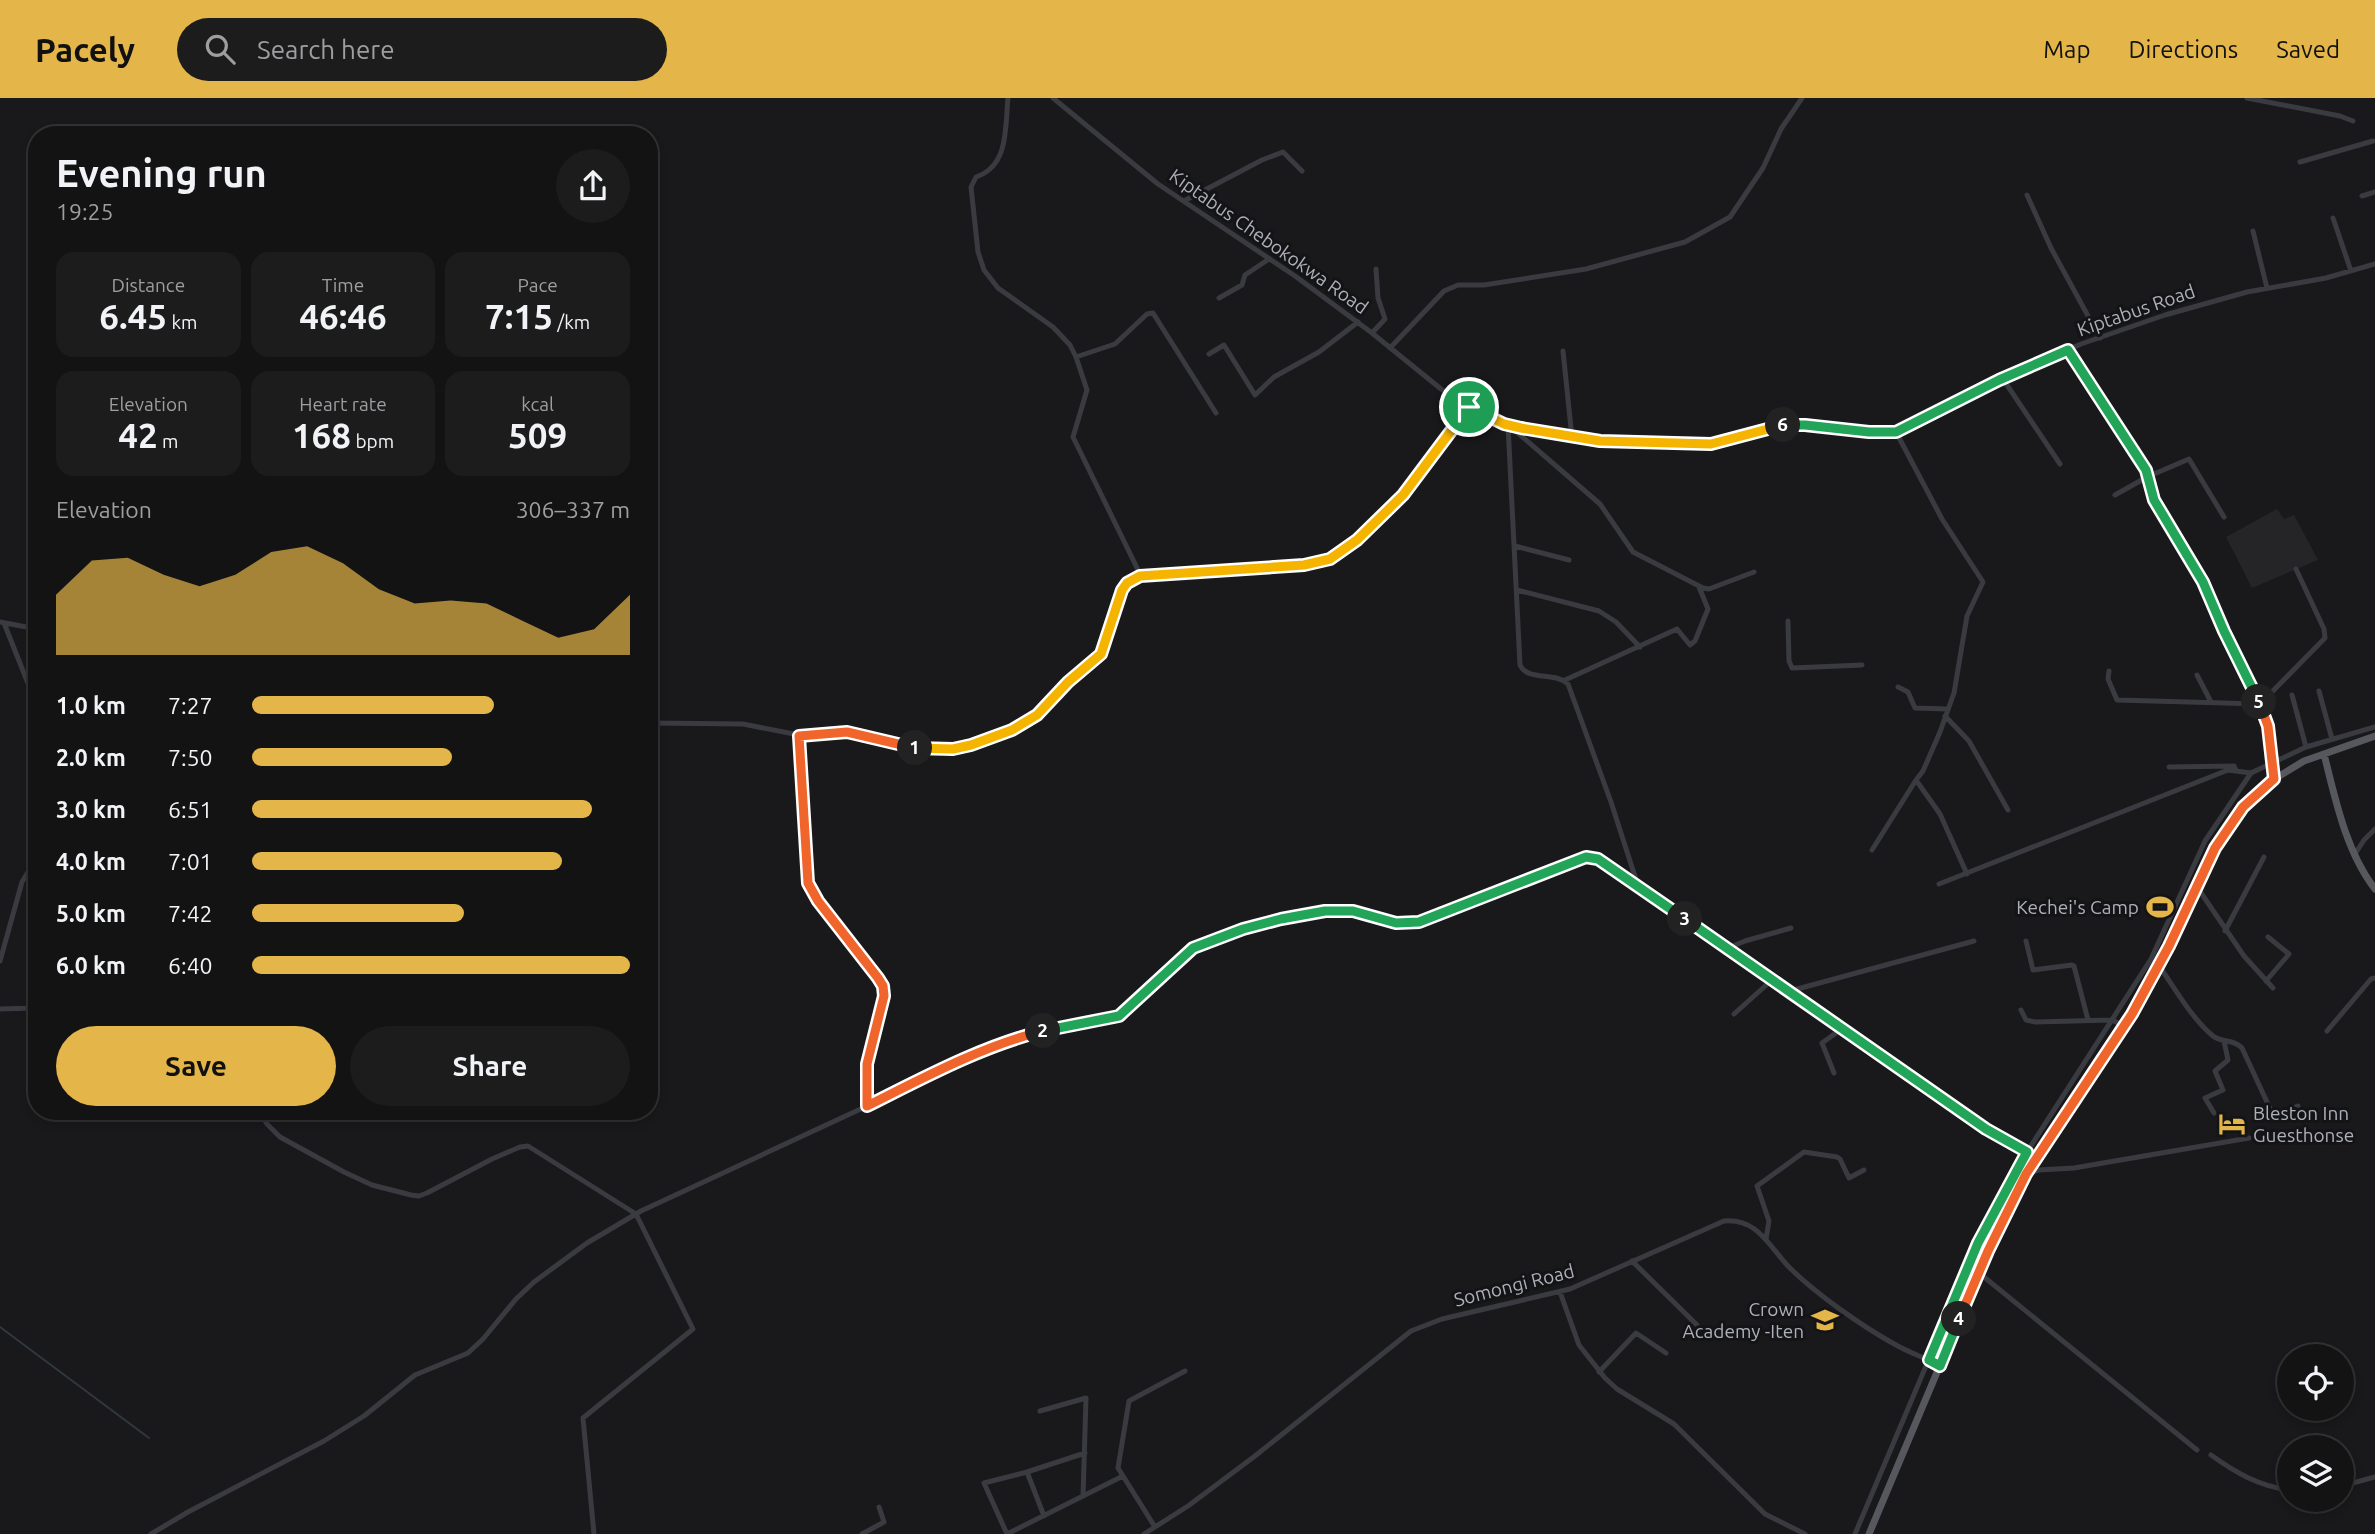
<!DOCTYPE html>
<html lang="en">
<head>
<meta charset="utf-8">
<style>
	body { margin:0; font-family:Ubuntu,sans-serif; background:#1c1c1d; color:#f1f3f6; height:100vh; display:flex; flex-direction:column; font-size:26px; white-space:nowrap }
	* { box-sizing:border-box; margin:0 }
	p { font-size:23px; color:#9d9ea0 }
	.icon { flex:none; width:38px; height:38px; fill:none; stroke:currentColor; stroke-width:2; stroke-linecap:round; stroke-linejoin:round }
	.map { position:relative; flex:1; overflow:hidden }
	.details { position:absolute; left:28px; top:28px; width:630px; height:994px; display:flex; flex-direction:column; background:#131314; border-radius:28px; box-shadow:0 4px 10px #0003,0 0 0 2px #323234 }
	.details>* { flex:none }
	.buttons { position:absolute; left:2277px; top:1246px; display:grid; gap:14px }
	.buttons a { display:grid; place-items:center; width:77px; height:77px; border-radius:50%; background:#131314; box-shadow:0 4px 10px #0003,0 0 0 2px #323234; font-size:35px }
	.pin { position:absolute; display:grid; place-items:center; width:60px; height:60px; color:#fff; margin:-30px; border:4px solid #fff; border-radius:50%; box-shadow:0 2px 7px #0007 }
	.km { position:absolute; width:35px; height:35px; margin:-18px; border-radius:50%; background:#222; color:#fff; font-size:19px; line-height:35px; text-align:center }
	.round { display:grid; place-items:center; flex:none; width:74px; height:74px; border-radius:37px; background:#1c1c1d }
	.head { display:flex; align-items:center; justify-content:space-between; height:119px; padding:0 28px }
	h1 { font-size:38px; font-weight:600; line-height:52px }
	.figures { display:grid; grid-template-columns:repeat(3,1fr); gap:10px; height:119px; padding:7px 28px }
	.figures div { display:grid; align-content:center; border-radius:18px; background:#1c1c1d; text-align:center }
	.figures b { font-size:35px; font-weight:600 }
	.figures small { font-size:19px; font-weight:400 }
	.figures p { font-size:19px }
	.chart { height:196px; padding:14px 28px }
	.chart p { display:flex; justify-content:space-between }
	.chart svg { width:100%; height:126px; margin-top:7px; fill:#e4b548; opacity:.7 }
	.action { display:flex; gap:14px; margin-top:auto; padding:14px 28px }
	.action a { flex:1; height:80px; border-radius:42px; background:#e4b548; color:#111; font-size:28px; font-weight:600; line-height:80px; text-align:center }
	.action a+a { background:#1c1c1d; color:#f1f3f6 }
	ul { padding:0 28px; list-style:none; font-size:23px }
	li { display:grid; grid-template-columns:112px 84px 1fr; align-items:center; height:52px }
	li i { height:18px; border-radius:9px; background:#e4b548 }
	header { display:flex; align-items:center; gap:42px; box-sizing:border-box; height:98px; padding:0 35px; background:#e4b548; color:#111 }
	header strong { font-size:33px }
	nav { display:flex; gap:38px; margin-inline-start:auto; font-size:24px }
	.search { width:490px; height:63px; background:#1c1c1d; display:flex; align-items:center; gap:18px; box-sizing:border-box; padding:0 24px; border-radius:38px; color:#9d9ea0; font-size:26px }
	.map>svg:first-child { display:block }
	.built { fill:#252528 }
	.lines { fill:none; stroke-linecap:round; stroke-linejoin:round }
	.stream { stroke:#30373e; stroke-width:2 }
	.minor { stroke:#3a3b40; stroke-width:5 }
	.major { stroke:#57585e; stroke-width:7 }
	.split-1-casing { stroke:#fff; stroke-width:14 }
	.split-2-casing { stroke:#fff; stroke-width:14 }
	.split-3-casing { stroke:#fff; stroke-width:14 }
	.split-4-casing { stroke:#fff; stroke-width:14 }
	.split-5-casing { stroke:#fff; stroke-width:14 }
	.split-6-casing { stroke:#fff; stroke-width:14 }
	.split-7-casing { stroke:#fff; stroke-width:14 }
	.split-1 { stroke:#f5b400; stroke-width:9 }
	.split-2 { stroke:#f0652b; stroke-width:9 }
	.split-3 { stroke:#22a559; stroke-width:9 }
	.split-4 { stroke:#22a559; stroke-width:9 }
	.split-5 { stroke:#f0652b; stroke-width:9 }
	.split-6 { stroke:#22a559; stroke-width:9 }
	.split-7 { stroke:#f5b400; stroke-width:9 }
	.labels { text-anchor:middle; dominant-baseline:central; stroke-width:6; stroke-linejoin:round; paint-order:stroke }
	.street-label { font-size:19px; fill:#adb0ba; stroke:#141416 }
	.poi-label { font-size:19px; fill:#adb0ba; stroke:#141416; text-anchor:end }
</style>
</head>
<body>
<header>
<strong>Pacely</strong>
<div class="search"><svg class="icon" aria-label="search" viewBox="0 0 24 24"><circle cx="10" cy="10" r="6"/><path d="M15 15l6 6"/></svg>Search here</div>
<nav><a>Map</a><a>Directions</a><a>Saved</a></nav>
</header>
<div class="map">
<svg width="2375" height="1436" viewBox="0 0 2375 1436">
	<rect width="100%" height="100%" fill="#19191b"/>
	<!-- built -->
	<path class="built" d="M 2277,411 L 2284,421 L 2294,417 L 2318,462 L 2252,490 L 2226,439 Z"/>
	<g class="lines">
		<!-- stream -->
		<path class="stream" d="M 0,1229 L 149,1340"/>
		<!-- minor -->
		<path class="minor" d="M 1008,0 C 1005,30 1009,68 976,79 L 971,89 L 978,154 L 984,172 L 998,190 L 1053,229 L 1070,247 L 1076,259 L 1087,292 L 1073,339 L 1141,478
			M 1053,0 L 1158,86 L 1295,178 L 1372,235 L 1441,291 L 1469,309 L 1504,326 L 1521,330 L 1600,343 L 1711,346 L 1790,326 L 1896,334 L 1999,282 L 2081,246 L 2165,217 L 2247,194 L 2326,180 L 2375,166
			M 2247,0 L 2340,18 L 2353,23
			M 2300,64 L 2373,43
			M 2027,97 L 2051,150 L 2100,240
			M 2362,98 L 2375,94
			M 1184,103 L 1262,62 L 1283,54 L 1302,73
			M 2333,120 L 2351,173
			M 2253,133 L 2267,190
			M 1219,200 L 1242,187 L 1245,177 L 1269,161
			M 1372,235 L 1385,221 L 1378,200 L 1376,171
			M 1390,250 L 1444,193 L 1458,187 L 1484,187 L 1586,171 L 1685,144 L 1730,119 L 1763,70 L 1781,31 L 1802,0
			M 2068,252 L 2146,372 L 2154,402 L 2203,484 L 2224,533 L 2266,617 L 2274,681
			M 1563,253 L 1572,340
			M 1209,256 L 1224,247 L 1255,297 L 1274,279 L 1319,254 L 1358,224
			M 1076,259 L 1115,246 L 1147,216 L 1153,215 L 1216,315
			M 2003,281 L 2060,366
			M 1508,327 L 1520,567 C 1528,584 1555,573 1568,586 L 1611,704 L 1639,791
			M 1511,329 L 1600,406 L 1633,454 L 1703,490 L 1709,491 L 1754,474
			M 1896,334 L 1942,421 L 1983,484 L 1967,518 L 1954,595 L 1940,634 L 1923,673 L 1916,682 L 1940,716 L 1967,776
			M 2115,397 L 2147,379 L 2189,361 L 2224,419
			M 1515,448 L 1569,462
			M 1517,492 L 1599,513 L 1616,524 L 1640,549
			M 1788,523 L 1789,563 L 1792,570 L 1862,567
			M 0,524 L 37,531
			M 4,525 L 37,608
			M 2109,573 L 2108,581 L 2117,602 L 2260,606 L 2325,540 L 2324,531 L 2296,471
			M 2197,577 L 2211,604
			M 1565,582 L 1677,531 L 1690,547 L 1695,543 L 1708,511 L 1699,489
			M 1898,589 L 1908,594 L 1915,610 L 1947,611
			M 2319,593 L 2332,641
			M 2292,597 L 2306,649
			M 1945,618 L 1969,643 L 2008,712
			M 649,625 L 743,626 L 799,637 L 847,634 L 935,652 L 971,647 L 1012,632 L 1037,617 L 1068,584 L 1097,561 L 1104,550 L 1122,492 L 1127,485 L 1141,478 L 1304,467 L 1330,461 L 1357,442 L 1403,396 L 1469,309
			M 799,637 L 809,785 L 818,803 L 878,879 L 883,888 L 884,898 L 867,966 L 867,1008
			M 2169,669 L 2234,668 L 2236,672
			M 1872,752 L 1916,682
			M 2355,756 L 2364,742 L 2375,731
			M 1939,786 L 2228,672 L 2251,675 L 2306,649 L 2375,629
			M 2197,789 L 2244,858 L 2273,890
			M 2225,833 L 2264,759
			M 2026,843 L 2033,872 L 2072,867 L 2074,868 L 2088,922
			M 1728,850 L 1745,843 L 1791,830
			M 0,863 L 22,784 L 28,774 L 37,768
			M 2159,868 C 2175,890 2192,921 2213,938 C 2222,945 2234,941 2242,950 L 2273,1017 L 2298,1008
			M 2266,883 L 2289,856 L 2268,839
			M 1790,893 L 1974,843
			M 0,911 L 37,910
			M 2021,912 L 2026,922 L 2035,924 L 2112,922 L 2124,928
			M 1734,916 L 1773,881
			M 2327,933 L 2371,881 L 2375,880
			M 1834,975 L 1822,945 L 1843,930
			M 259,1013 L 267,1026 L 280,1039 L 344,1074 L 372,1087 L 411,1097 L 419,1098 L 427,1095 L 492,1061 L 520,1049 L 528,1048 L 636,1116 L 693,1231 L 583,1320 L 594,1436
			M 2214,1015 L 2205,1000 L 2223,992 L 2215,973 L 2228,962 L 2224,943
			M 2027,1076 L 2039,1072 L 2074,1070 L 2249,1040
			M 1766,1141 L 1769,1123 L 1757,1088 L 1804,1054 L 1837,1059 L 1840,1061 L 1849,1080 L 1864,1072
			M 1632,1163 L 1697,1227
			M 1984,1179 L 2197,1352
			M 1560,1194 L 1579,1247 L 1605,1280 L 1617,1291 L 1674,1326 L 1765,1416 L 1805,1436
			M 1599,1274 L 1636,1235 L 1666,1255
			M 1040,1313 L 1086,1300 L 1083,1398
			M 1085,1355 L 1027,1374 L 984,1385 L 1007,1436 L 1123,1378
			M 2211,1357 C 2236,1375 2259,1388 2289,1392
			M 1027,1374 L 1044,1418
			M 2342,1388 L 2375,1379
			M 1155,1429 L 1118,1370 L 1129,1303 L 1185,1273
			M 151,1436 L 188,1414 L 324,1343 L 364,1318 L 415,1277 L 468,1255 L 483,1241 L 516,1201 L 534,1184 L 587,1145 L 641,1113 L 988,952 L 1023,938 L 1119,918 L 1193,851 L 1243,831 L 1281,821 L 1325,813 L 1353,813 L 1396,825 L 1419,824 L 1583,759 L 1598,761 L 1815,910 L 1986,1031 L 2036,1061
			M 862,1436 L 884,1424 L 879,1409
			M 1144,1436 L 1188,1408 L 1255,1358 L 1411,1233 L 1442,1221 L 1570,1191 L 1724,1123 C 1756,1120 1768,1146 1787,1167 C 1813,1194 1863,1229 1896,1247 C 1910,1255 1926,1260 1940,1268
			M 1855,1436 L 1978,1145 L 2027,1054 L 2151,861 L 2205,743 L 2251,675"/>
		<!-- major -->
		<path class="major" d="M 2324,656 C 2335,700 2346,754 2375,791
			M 1869,1436 L 1988,1153 L 2023,1082 L 2132,916 L 2159,868 L 2215,749 L 2231,725 L 2260,692 L 2281,677 L 2304,663 L 2375,638"/>
	</g>
	<g class="lines">
		<defs>
			<path id="split-1" d="M 915,650 L 953,651 L 971,647 L 1012,632 L 1037,617 L 1068,584 L 1101,556 L 1122,492 L 1127,485 L 1140,478 L 1304,467 L 1330,461 L 1357,442 L 1403,397 L 1469,309"/>
			<path id="split-2" d="M 915,650 L 847,634 L 799,638 L 808,785 L 818,803 L 878,880 L 883,888 L 884,898 L 867,966 L 867,1008 C 923,980 982,948 1043,933"/>
			<path id="split-3" d="M 1043,933 L 1119,918 L 1193,850 L 1243,831 L 1281,821 L 1325,813 L 1353,813 L 1396,825 L 1419,824 L 1586,759 L 1598,761 L 1685,821"/>
			<path id="split-4" d="M 1685,821 L 1986,1031 L 2027,1054 L 1978,1145 L 1929,1262 L 1940,1268 L 1959,1221"/>
			<path id="split-5" d="M 1959,1221 L 1988,1153 L 2026,1076 L 2132,916 L 2169,848 L 2215,750 L 2243,709 L 2274,681 L 2268,628 L 2259,604"/>
			<path id="split-6" d="M 1783,327 L 1805,327 L 1869,334 L 1896,334 L 1999,282 L 2068,252 L 2146,372 L 2154,402 L 2203,484 L 2224,533 L 2259,604"/>
			<path id="split-7" d="M 1469,309 L 1504,326 L 1521,330 L 1600,343 L 1711,346 L 1783,327"/>
		</defs>
		<!-- split-1 casing -->
		<use href="#split-1" class="split-1-casing"/>
		<!-- split-2 casing -->
		<use href="#split-2" class="split-2-casing"/>
		<!-- split-3 casing -->
		<use href="#split-3" class="split-3-casing"/>
		<!-- split-4 casing -->
		<use href="#split-4" class="split-4-casing"/>
		<!-- split-5 casing -->
		<use href="#split-5" class="split-5-casing"/>
		<!-- split-6 casing -->
		<use href="#split-6" class="split-6-casing"/>
		<!-- split-7 casing -->
		<use href="#split-7" class="split-7-casing"/>
		<!-- split-1 -->
		<use href="#split-1" class="split-1"/>
		<!-- split-2 -->
		<use href="#split-2" class="split-2"/>
		<!-- split-3 -->
		<use href="#split-3" class="split-3"/>
		<!-- split-4 -->
		<use href="#split-4" class="split-4"/>
		<!-- split-5 -->
		<use href="#split-5" class="split-5"/>
		<!-- split-6 -->
		<use href="#split-6" class="split-6"/>
		<!-- split-7 -->
		<use href="#split-7" class="split-7"/>
	</g>
	<!-- icons -->
	<defs>
		<symbol id="stadium-bare" viewBox="-9 -9 18 18"><path d="M0-5a6.5 5 0 1 0 0 10a6.5 5 0 1 0 0-10ZM-3.5-1.8h7v3.6h-7Z" fill="#e4b548" stroke="#141416" stroke-width="2.5" paint-order="stroke"/></symbol>
		<symbol id="hotel-bare" viewBox="-9 -9 18 18"><path d="M-6-4.5h1.5V1H6V5H4.5V3h-9V5H-6ZM-4 0a1.8 1.8 0 1 1 3.6 0ZM.5 0V-2.5h3Q6-2.5 6 0Z" fill="#e4b548" stroke="#141416" stroke-width="2.5" paint-order="stroke"/></symbol>
		<symbol id="school-bare" viewBox="-9 -9 18 18"><path d="M0-5L7-2L0 1L-7-2ZM-4 1L0 2.5L4 1V4Q0 6-4 4Z" fill="#e4b548" stroke="#141416" stroke-width="2.5" paint-order="stroke"/></symbol>
	</defs>
	<g fill-rule="evenodd">
		<use href="#stadium-bare" x="2141" y="790" width="38" height="38"/>
		<use href="#hotel-bare" x="2213" y="1007" width="38" height="38"/>
		<use href="#school-bare" x="1806" y="1203" width="38" height="38"/>
	</g>
	<g class="labels">
		<!-- street labels -->
		<g class="street-label">
			<text transform="translate(1269 143) rotate(35)">Kiptabus Chebokokwa Road</text>
			<text transform="translate(2136 212) rotate(-19)">Kiptabus Road</text>
			<text transform="translate(1514 1187) rotate(-14)">Somongi Road</text>
		</g>
		<!-- poi labels -->
		<g class="poi-label">
			<text x="2139" y="809">Kechei's Camp</text>
			<text x="2253" y="1015" text-anchor="start">Bleston Inn<tspan x="2253" dy="22">Guesthonse</tspan></text>
			<text x="1804" y="1211">Crown<tspan x="1804" dy="22">Academy -Iten</tspan></text>
		</g>
	</g>
</svg>
<div class="buttons">
<a><svg class="icon" aria-label="locate" viewBox="0 0 24 24"><circle cx="12" cy="12" r="6"/><path d="M12 2v4M12 18v4M2 12h4M18 12h4"/></svg></a>
<a><svg class="icon" aria-label="layers" viewBox="0 0 24 24"><path d="M12 4l9 5-9 5-9-5zM3 14l9 5 9-5"/></svg></a>
</div>
<div class="pin" style="left:1469px;top:309px;background:#1e9e55"><svg class="icon" aria-label="arrive" viewBox="0 0 24 24"><path d="M6 21V4h12l-3 4 3 4H6"/></svg></div>
<b class="km" style="left:915px;top:650px">1</b>
<b class="km" style="left:1043px;top:933px">2</b>
<b class="km" style="left:1685px;top:821px">3</b>
<b class="km" style="left:1959px;top:1221px">4</b>
<b class="km" style="left:2259px;top:604px">5</b>
<b class="km" style="left:1783px;top:327px">6</b>
<section class="details">
<div class="head"><div><h1>Evening run</h1><p>19:25</p></div><a class="round"><svg class="icon" aria-label="share" viewBox="0 0 24 24"><path d="M12 15V3M7 8l5-5 5 5M5 13v7h14v-7"/></svg></a></div>
<div class="figures">
<div><p>Distance</p><b>6.45<small> km</small></b></div>
<div><p>Time</p><b>46:46</b></div>
<div><p>Pace</p><b>7:15<small> /km</small></b></div>
</div>
<div class="figures">
<div><p>Elevation</p><b>42<small> m</small></b></div>
<div><p>Heart rate</p><b>168<small> bpm</small></b></div>
<div><p>kcal</p><b>509</b></div>
</div>
<div class="chart"><p><span>Elevation</span>306–337 m</p>
<svg viewBox="0 0 160 44" preserveAspectRatio="none"><path d="M0 44V23L10 11L20 10L30 16L40 20L50 16L60 8L70 6L80 12L90 21L100 26L110 25L120 26L130 32L140 38L150 35L160 23V44z"/></svg>
</div>
<ul>
<li><b>1.0 km</b>7:27<i style="width:64%"></i></li>
<li><b>2.0 km</b>7:50<i style="width:53%"></i></li>
<li><b>3.0 km</b>6:51<i style="width:90%"></i></li>
<li><b>4.0 km</b>7:01<i style="width:82%"></i></li>
<li><b>5.0 km</b>7:42<i style="width:56%"></i></li>
<li><b>6.0 km</b>6:40<i style="width:100%"></i></li>
</ul>
<div class="action"><a>Save</a><a>Share</a></div>
</section>
</div>
</body>
</html>
